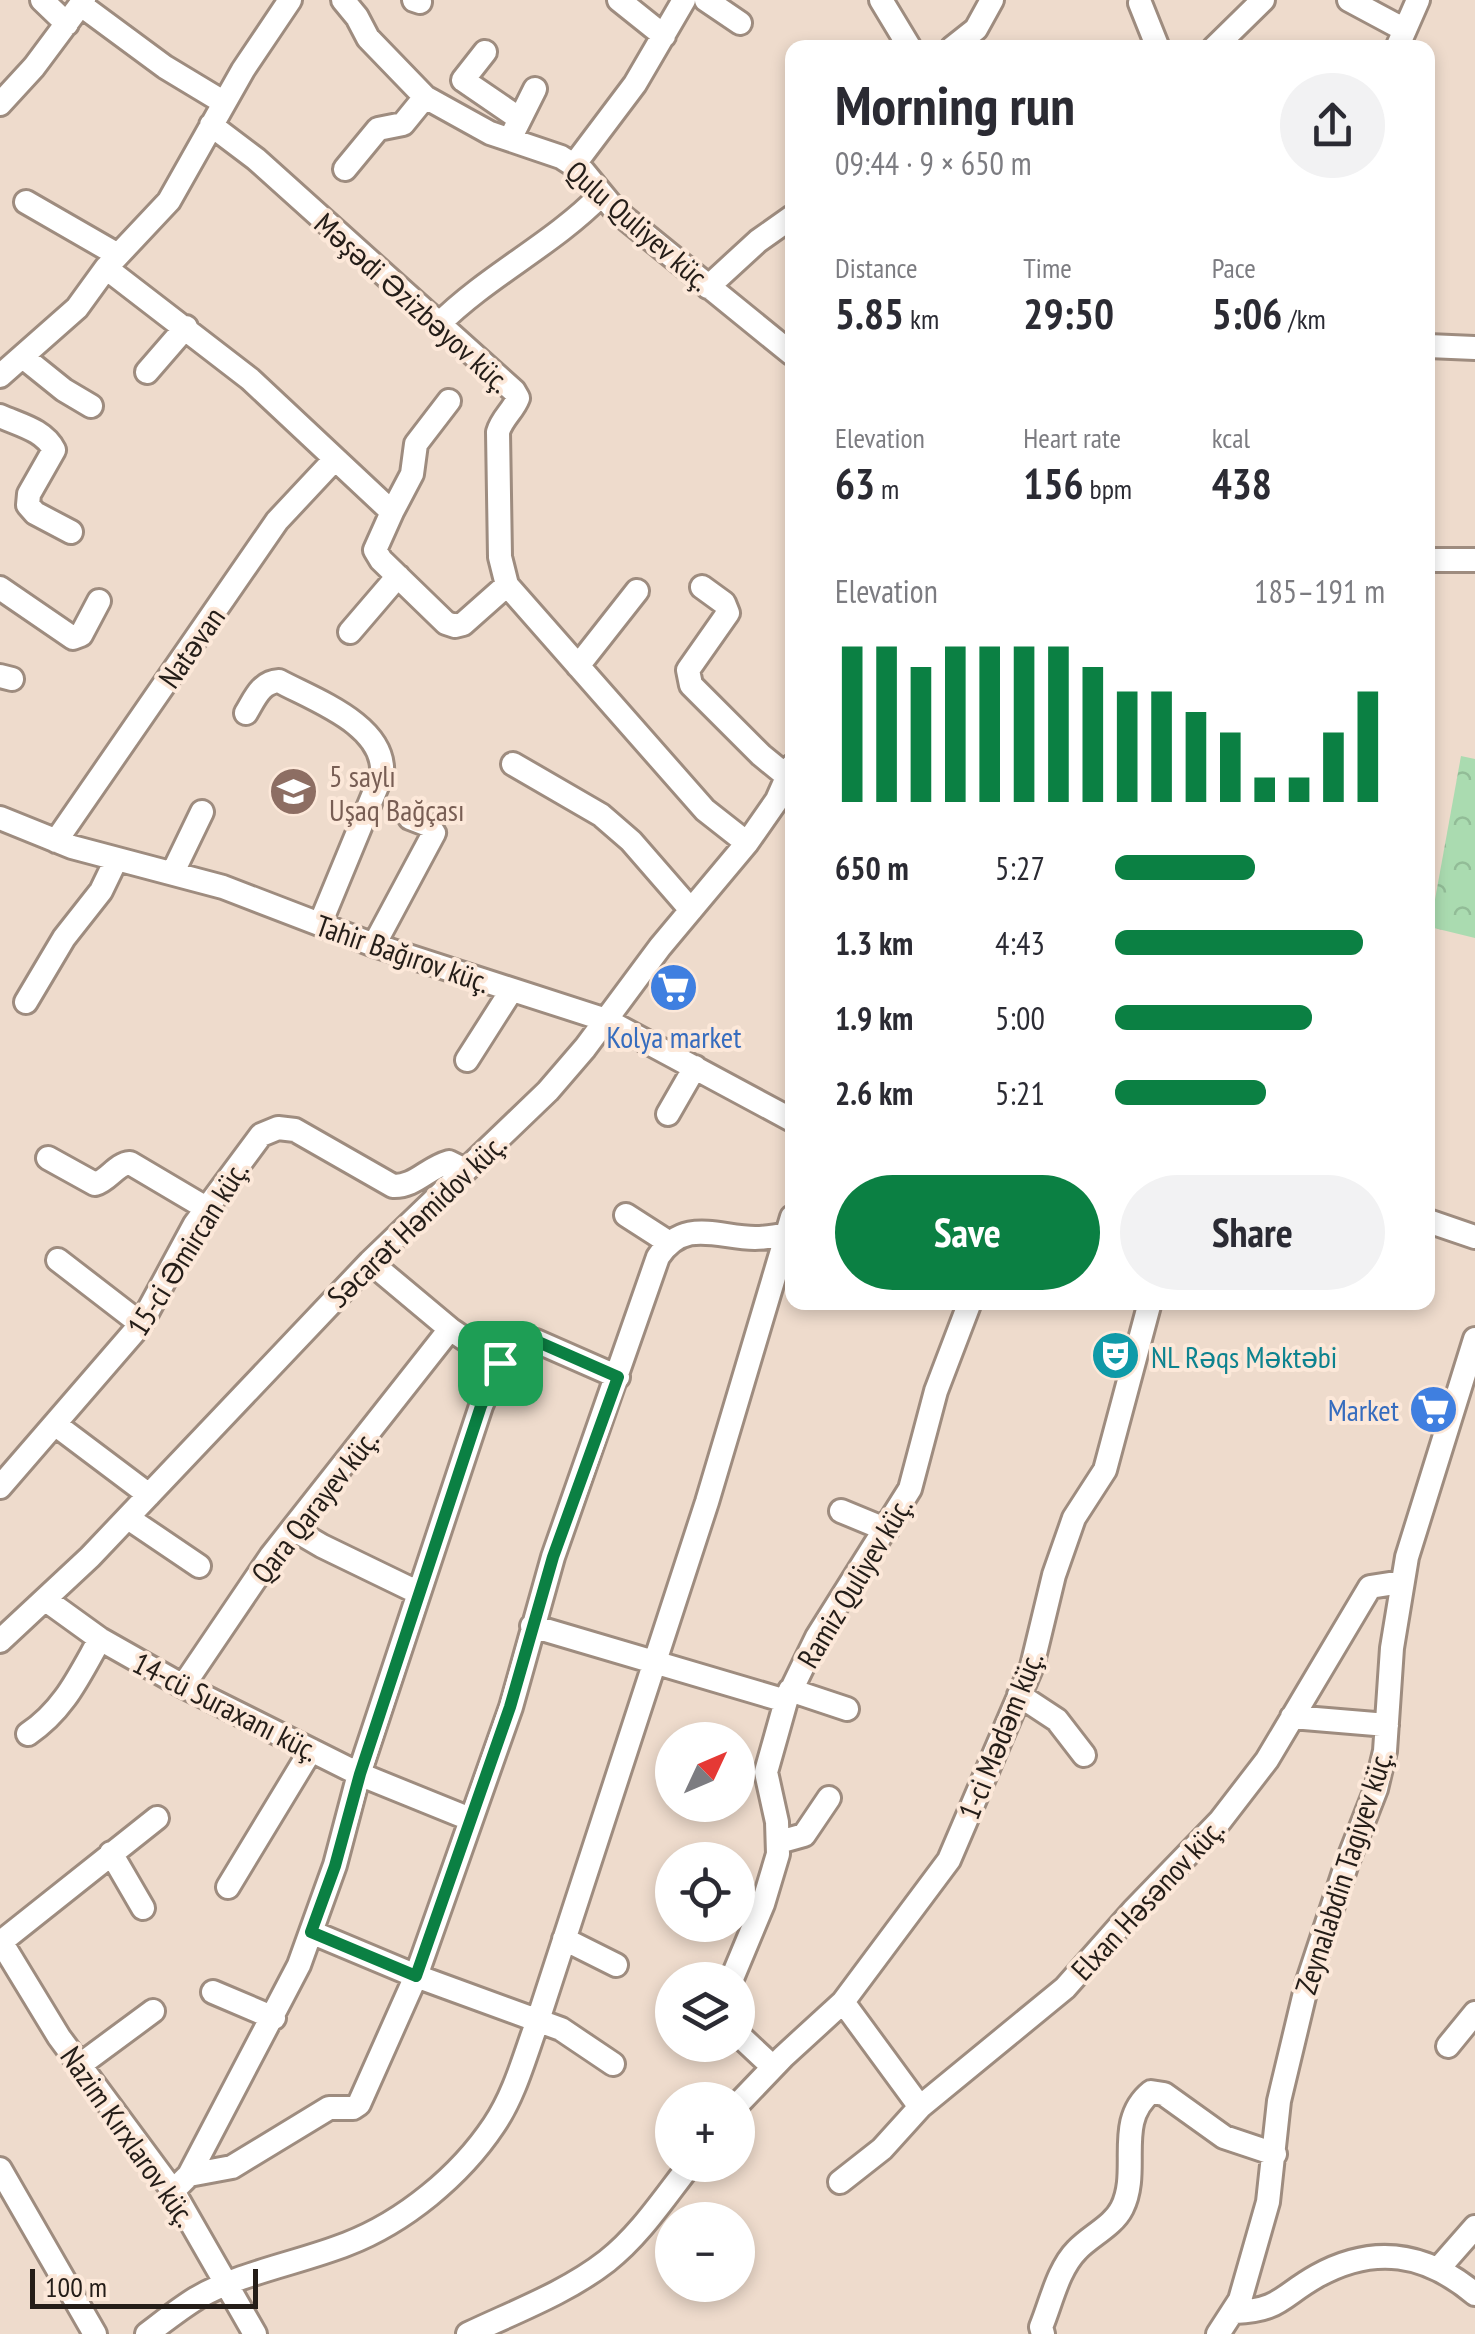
<!DOCTYPE html>
<html lang="en">
<head>
<meta charset="utf-8">
<style>
	body { margin:0; font-family:"PT Sans Narrow",sans-serif; background:#f2f2f3; color:#2b2b33; height:100vh; display:flex; flex-direction:column; font-size:38px; white-space:nowrap }
	* { box-sizing:border-box; margin:0 }
	p { font-size:32px; color:#7c7c81 }
	.icon { flex:none; width:55px; height:55px; fill:none; stroke:currentColor; stroke-width:2; stroke-linecap:round; stroke-linejoin:round }
	.map { position:relative; flex:1; overflow:hidden }
	.panel { position:absolute; left:785px; top:40px; width:650px; height:1270px; display:flex; flex-direction:column; background:#fff; border-radius:20px; box-shadow:0 5px 15px #0003 }
	.panel>* { flex:none }
	.needle { width:65px; rotate:46deg }
	.controls { position:absolute; left:655px; top:1722px; display:grid; gap:20px }
	.controls a { display:grid; place-items:center; width:100px; height:100px; border-radius:50%; background:#fff; box-shadow:0 5px 15px #0003; font-size:50px }
	.scale { position:absolute; left:30px; bottom:25px; width:228px; box-sizing:border-box; padding-left:10px; border:5px solid #241d18; border-top:0; font-size:28px; line-height:35px; white-space:nowrap; color:#241d18; -webkit-text-stroke:8px #fce8d9; paint-order:stroke }
	.pin { position:absolute; display:grid; place-items:center; width:85px; height:85px; color:#fff; margin:-42px; border-radius:20px; box-shadow:0 5px 15px #0006 }
	.round { display:grid; place-items:center; flex:none; width:105px; height:105px; border-radius:52px; background:#f2f2f3 }
	.head { display:flex; align-items:center; justify-content:space-between; height:170px; padding:0 50px }
	h1 { font-size:55px; font-weight:700; line-height:75px }
	.metrics { display:grid; grid-template-columns:repeat(3,1fr); gap:15px; height:170px; padding:10px 50px }
	.metrics div { display:grid; align-content:center }
	.metrics b { font-size:42px; font-weight:700 }
	.metrics small { font-size:28px; font-weight:400 }
	.metrics p { font-size:28px }
	.chart { height:280px; padding:20px 50px }
	.chart p { display:flex; justify-content:space-between }
	.chart svg { width:100%; height:180px; margin-top:10px; stroke:#0b8043; stroke-width:6 }
	.primary-button { display:flex; gap:20px; margin-top:auto; padding:20px 50px }
	.primary-button a { flex:1; height:115px; border-radius:60px; background:#0b8043; color:#fff; font-size:40px; font-weight:700; line-height:115px; text-align:center }
	.primary-button a+a { background:#f2f2f3; color:#2b2b33 }
	ul { padding:0 50px; list-style:none; font-size:32px }
	li { display:grid; grid-template-columns:160px 120px 1fr; align-items:center; height:75px }
	li i { height:25px; border-radius:12px; background:#0b8043 }
	.map>svg:first-child { display:block }
	.park { fill:url(#park-crowns) }
	.lines { fill:none; stroke-linecap:round; stroke-linejoin:round }
	.minor-casing { stroke:#9e8c7f; stroke-width:28 }
	.minor { stroke:#fff; stroke-width:22 }
	.route-casing { stroke:#fff; stroke-width:20 }
	.route { stroke:#0b8043; stroke-width:12 }
	.labels { text-anchor:middle; dominant-baseline:central; stroke-width:8; stroke-linejoin:round; paint-order:stroke }
	.street-label { font-size:30px; fill:#241d18; stroke:#fce8d9 }
	.education-label { font-size:30px; fill:#785e54; stroke:#fce8d9; text-anchor:start }
	.shop-label { font-size:30px; fill:#366cbe; stroke:#fce8d9 }
	.culture-label { font-size:30px; fill:#0d838f; stroke:#fce8d9; text-anchor:start }
</style>
</head>
<body>
<div class="map">
<svg width="1475" height="2334" viewBox="0 0 1475 2334">
	<defs>
		<pattern id="park-crowns" width="20" height="18" patternUnits="userSpaceOnUse" patternTransform="scale(2.5)"><rect width="20" height="18" fill="#aadbb0"/><path d="M2 6a3 3 0 1 1 6 0M12 15a3 3 0 1 1 6 0" fill="none" stroke="#92bc97"/></pattern>
	</defs>
	<rect width="100%" height="100%" fill="#eedbcc"/>
	<!-- park -->
	<path class="park" d="M 1461,756 L 1475,759 L 1475,938 L 1430,927 Z"/>
	<g class="lines">
		<defs>
			<path id="minor" d="M 42,0 L 67,24
				M 343,0 L 357,17 L 368,38 L 425,97 L 490,133 L 561,157 L 583,171 L 615,210 L 792,354
				M 414,0 L 420,2
				M 619,0 L 664,36
				M 706,0 L 740,23
				M 881,0 L 910,48
				M 1349,0 L 1405,30
				M 1140,3 L 1158,48
				M 81,5 L 165,67 L 223,102
				M 952,48 L 976,29 L 992,0
				M 1214,48 L 1263,0
				M 1397,48 L 1418,0
				M 485,52 L 463,80 L 520,119
				M 0,104 L 34,67 L 84,0
				M 211,125 L 256,159 L 514,391 L 518,398 C 513,411 502,418 498,432 L 500,557 L 507,585 L 705,810 L 747,843
				M 513,133 L 535,89
				M 574,165 L 635,84 L 684,0
				M 345,169 L 378,129 L 403,124 L 425,97
				M 26,202 L 118,255
				M 106,268 L 250,379 L 392,512 L 375,550 L 381,560 L 446,623 L 455,626 L 463,624 L 507,585
				M 708,287 L 758,241 L 792,217
				M 438,325 C 488,275 552,245 601,195
				M 1428,346 L 1475,348
				M 23,357 L 64,390 L 91,406
				M 147,372 L 186,327
				M 0,376 L 77,308 L 106,268 L 169,201 L 243,70 L 290,0
				M 0,416 C 20,425 44,430 54,450 L 29,494 L 28,505 L 35,513 L 71,532
				M 392,512 L 412,474 L 416,444 L 449,401
				M 1428,560 L 1475,560
				M 702,587 L 724,603 L 728,613 L 688,670 L 691,685 L 761,755 L 788,777
				M 0,588 L 73,638 L 81,635 L 99,601
				M 350,632 L 398,576
				M 578,666 L 637,591
				M 0,676 L 12,679
				M 246,713 C 255,698 261,682 279,681 C 314,700 386,725 382,774 L 320,924
				M 513,764 L 601,815 L 631,841 L 691,910
				M 0,818 L 72,847 L 223,887 L 374,945 L 606,1020 L 792,1120
				M 56,841 L 277,521 L 335,459
				M 173,872 L 202,812
				M 374,945 L 434,833 L 428,825 L 410,818
				M 26,1002 L 64,938 L 101,891 L 116,860
				M 467,1060 L 511,991
				M 668,1114 L 695,1067
				M 48,1158 L 95,1184 C 109,1180 116,1164 130,1163 L 206,1208
				M 626,1215 L 668,1242
				M 1428,1221 L 1475,1237
				M 58,1260 L 141,1324
				M 370,1262 L 450,1329 L 500,1363
				M 56,1425 L 149,1495
				M 0,1487 L 141,1324 L 195,1224 L 261,1135 L 278,1128 L 295,1130 L 393,1186 C 415,1187 427,1168 449,1162 L 465,1170
				M 841,1511 L 887,1530
				M 128,1518 L 199,1566
				M 293,1529 L 322,1546 L 419,1593
				M 46,1600 L 100,1639 L 183,1686 L 359,1774 L 470,1819
				M 532,1626 L 786,1701
				M 0,1641 L 90,1557 L 370,1262 L 548,1091 L 585,1048 L 660,947 L 747,843 L 777,800 L 792,766
				M 183,1686 L 271,1556 L 450,1329
				M 790,1690 L 847,1709
				M 1019,1695 L 1057,1720 L 1084,1755
				M 1292,1717 L 1387,1725
				M 28,1734 C 64,1710 79,1676 100,1639
				M 779,1842 L 804,1835 L 829,1798
				M 111,1853 L 143,1908
				M 228,1887 L 311,1750
				M 311,1932 L 416,1976 L 561,2029 L 613,2064
				M 564,1939 L 616,1965
				M 0,1940 L 59,2037 L 173,2191 L 255,2334
				M 1,1942 L 157,1818
				M 733,1976 L 763,1904 L 778,1854 L 777,1822 L 766,1772 L 786,1701 L 817,1637 L 910,1489 L 936,1391 L 970,1302
				M 213,1992 L 274,2018
				M 843,2002 L 920,2107
				M 742,2038 L 773,2067
				M 1448,2046 L 1475,2013
				M 80,2065 L 153,2011
				M 738,2104 L 783,2057 L 843,2002 L 949,1860 L 1032,1666 L 1054,1575 L 1074,1518 L 1105,1470 L 1150,1302
				M 0,2169 L 95,2334
				M 189,2175 L 232,2167 L 329,2108 L 353,2108 L 359,2104 L 416,1976 L 511,1707 L 553,1557 L 658,1257 C 684,1218 716,1237 755,1238 C 766,1238 777,1236 788,1234
				M 840,2182 L 882,2149 L 920,2107 L 1065,1988 L 1133,1911 L 1220,1821 L 1267,1760 L 1370,1587 L 1402,1582
				M 173,2191 L 189,2175 L 299,1965 L 335,1865 L 359,1774 L 481,1406 C 493,1379 501,1343 536,1341 L 618,1377
				M 1439,2268 L 1475,2227
				M 1235,2312 C 1281,2310 1281,2296 1317,2276 C 1375,2244 1426,2253 1475,2294
				M 147,2334 C 163,2322 179,2309 197,2298 C 242,2272 299,2263 347,2244 C 404,2222 460,2176 494,2125 C 515,2094 525,2055 538,2020 L 707,1502 L 792,1217
				M 468,2334 C 514,2312 566,2293 607,2261 C 640,2235 664,2198 690,2165
				M 1043,2334 L 1041,2327 C 1051,2303 1058,2269 1077,2250 C 1090,2236 1113,2226 1122,2208 C 1141,2170 1114,2122 1151,2092 L 1164,2094 L 1224,2137 L 1275,2154
				M 1218,2334 L 1240,2300 L 1268,2202 L 1279,2101 L 1307,1984 L 1347,1863 L 1376,1789 L 1385,1751 L 1392,1648 L 1407,1557 L 1475,1339"/>
		</defs>
		<!-- minor casing -->
		<use href="#minor" class="minor-casing"/>
		<!-- minor -->
		<use href="#minor" class="minor"/>
	</g>
	<g class="lines">
		<defs>
			<path id="route" d="M 536,1341 L 618,1377 L 553,1557 L 510,1707 L 416,1976 L 311,1932 L 335,1866 L 360,1774 L 481,1406 C 493,1379 501,1343 536,1341 Z"/>
		</defs>
		<!-- route casing -->
		<use href="#route" class="route-casing"/>
		<!-- route -->
		<use href="#route" class="route"/>
	</g>
	<!-- icons -->
	<defs>
		<symbol id="school-disc" viewBox="-11 -11 22 22"><circle r="9.5" fill="#8d6e63" stroke="#fce8d9"/><path d="M0-5L7-2L0 1L-7-2ZM-4 1L0 2.5L4 1V4Q0 6-4 4Z" fill="#fff"/></symbol>
		<symbol id="supermarket-disc" viewBox="-11 -11 22 22"><circle r="9.5" fill="#3f7fe0" stroke="#fce8d9"/><path d="M-6-5.5h2.5l.6 2H6L4.5 2H-2.5L-4.4-4H-6ZM-1.5 3.2a1.3 1.3 0 1 0 .1 0ZM3 3.2a1.3 1.3 0 1 0 .1 0Z" fill="#fff"/></symbol>
		<symbol id="theatre-disc" viewBox="-11 -11 22 22"><circle r="9.5" fill="#0f9aa8" stroke="#fce8d9"/><path d="M-5-5.5Q0-4 5-5.5V0Q5 5 0 6Q-5 5-5 0ZM-3.3-2.5H-1v1.5H-3.3ZM1-2.5H3.3v1.5H1ZM-2.8 1Q0 5.5 2.8 1Z" fill="#fff"/></symbol>
	</defs>
	<g fill-rule="evenodd">
		<use href="#school-disc" x="266" y="764" width="55" height="55"/>
		<use href="#supermarket-disc" x="646" y="960" width="55" height="55"/>
		<use href="#theatre-disc" x="1088" y="1328" width="55" height="55"/>
		<use href="#supermarket-disc" x="1406" y="1382" width="55" height="55"/>
	</g>
	<g class="labels">
		<!-- street labels -->
		<g class="street-label">
			<text transform="translate(639 225) rotate(41)">Qulu Quliyev küç.</text>
			<text transform="translate(413 302) rotate(42)">Məşədi Əzizbəyov küç.</text>
			<text transform="translate(191 647) rotate(-55)">Natəvan</text>
			<text transform="translate(403 953) rotate(19)">Tahir Bağırov küç.</text>
			<text transform="translate(416 1220) rotate(-44)">Səcarət Həmidov küç.</text>
			<text transform="translate(187 1248) rotate(-58)">15-ci Əmircan küç.</text>
			<text transform="translate(314 1506) rotate(-52)">Qara Qarayev küç.</text>
			<text transform="translate(854 1582) rotate(-59)">Ramiz Quliyev küç.</text>
			<text transform="translate(226 1706) rotate(27)">14-cü Suraxanı küç.</text>
			<text transform="translate(1000 1735) rotate(-68)">1-ci Mədəm küç.</text>
			<text transform="translate(1343 1872) rotate(-72)">Zeynalabdin Tagiyev küç.</text>
			<text transform="translate(1147 1899) rotate(-47)">Elxan Həsənov küç.</text>
			<text transform="translate(129 2136) rotate(55)">Nazim Kırxlarov küç.</text>
		</g>
		<!-- education labels -->
		<g class="education-label">
			<text x="329" y="775">5 saylı<tspan x="329" dy="34">Uşaq Bağçası</tspan></text>
		</g>
		<!-- shop labels -->
		<g class="shop-label">
			<text x="674" y="1036">Kolya market</text>
			<text x="1399" y="1409" text-anchor="end">Market</text>
		</g>
		<!-- culture labels -->
		<g class="culture-label">
			<text x="1151" y="1356">NL Rəqs Məktəbi</text>
		</g>
	</g>
</svg>
<div class="controls">
<a><svg class="needle" viewBox="-14 -14 28 28"><path d="M0-13l5 13h-10z" fill="#e53935"/><path d="M0 13l5-13h-10z" fill="#7c7c81"/></svg></a>
<a><svg class="icon" aria-label="locate" viewBox="0 0 24 24"><circle cx="12" cy="12" r="6"/><path d="M12 2v4M12 18v4M2 12h4M18 12h4"/></svg></a>
<a><svg class="icon" aria-label="layers" viewBox="0 0 24 24"><path d="M12 4l9 5-9 5-9-5zM3 14l9 5 9-5"/></svg></a>
<a>+</a>
<a>−</a>
</div>
<div class="scale">100 m</div>
<div class="pin" style="left:500px;top:1363px;background:#1e9e55"><svg class="icon" aria-label="arrive" viewBox="0 0 24 24"><path d="M6 21V4h12l-3 4 3 4H6"/></svg></div>
<section class="panel">
<div class="head"><div><h1>Morning run</h1><p>09:44 · 9 × 650 m</p></div><a class="round"><svg class="icon" aria-label="share" viewBox="0 0 24 24"><path d="M12 15V3M7 8l5-5 5 5M5 13v7h14v-7"/></svg></a></div>
<div class="metrics">
<div><p>Distance</p><b>5.85<small> km</small></b></div>
<div><p>Time</p><b>29:50</b></div>
<div><p>Pace</p><b>5:06<small> /km</small></b></div>
</div>
<div class="metrics">
<div><p>Elevation</p><b>63<small> m</small></b></div>
<div><p>Heart rate</p><b>156<small> bpm</small></b></div>
<div><p>kcal</p><b>438</b></div>
</div>
<div class="chart"><p><span>Elevation</span>185–191 m</p>
<svg viewBox="0 0 160 44" preserveAspectRatio="none"><path d="M5 44V6M15 44V6M25 44V11M35 44V6M45 44V6M55 44V6M65 44V6M75 44V11M85 44V17M95 44V17M105 44V22M115 44V27M125 44V38M135 44V38M145 44V27M155 44V17"/></svg>
</div>
<ul>
<li><b>650 m</b>5:27<i style="width:52%"></i></li>
<li><b>1.3 km</b>4:43<i style="width:92%"></i></li>
<li><b>1.9 km</b>5:00<i style="width:73%"></i></li>
<li><b>2.6 km</b>5:21<i style="width:56%"></i></li>
</ul>
<div class="primary-button"><a>Save</a><a>Share</a></div>
</section>
</div>
</body>
</html>
